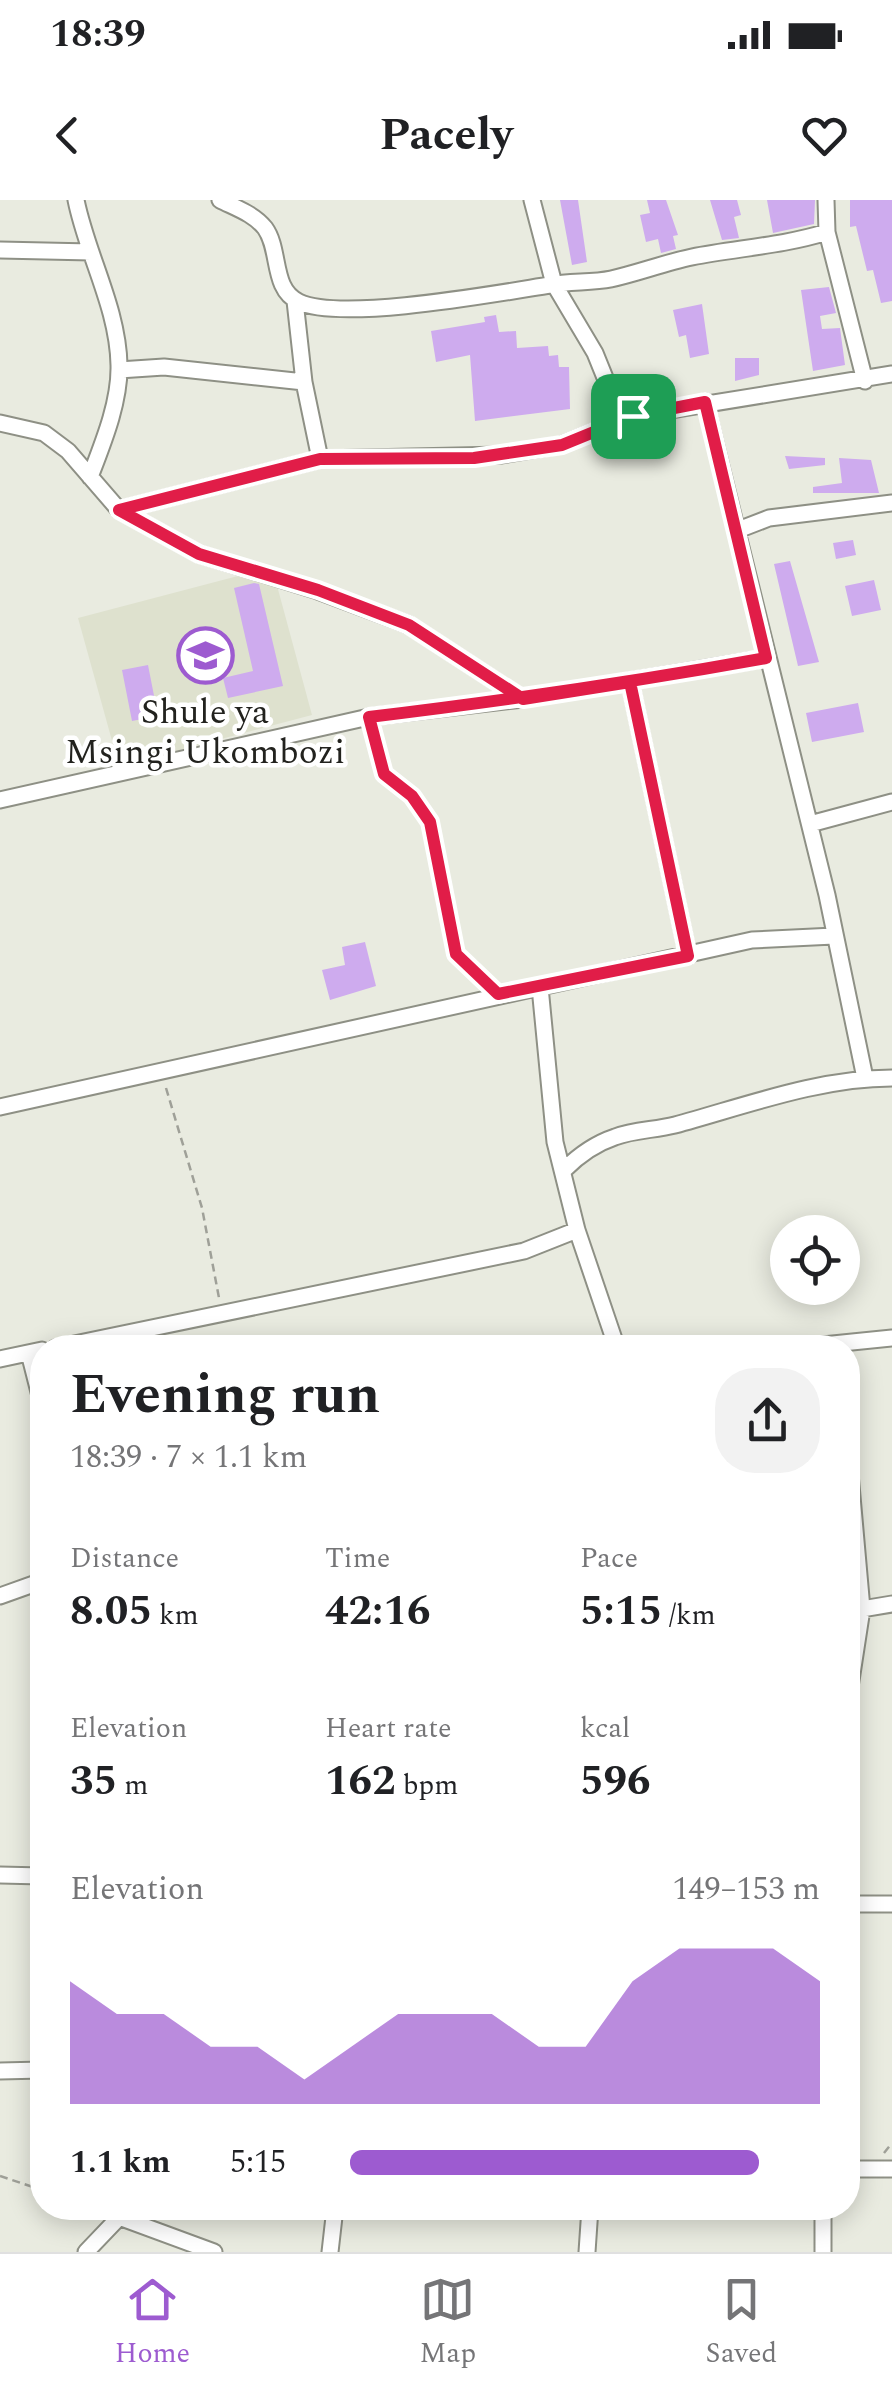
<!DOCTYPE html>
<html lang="en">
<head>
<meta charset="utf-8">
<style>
	body { margin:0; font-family:Spectral,serif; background:#f2f2f2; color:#202124; height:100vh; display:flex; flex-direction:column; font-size:38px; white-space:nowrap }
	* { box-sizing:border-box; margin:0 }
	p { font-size:32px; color:#757577 }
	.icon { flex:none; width:55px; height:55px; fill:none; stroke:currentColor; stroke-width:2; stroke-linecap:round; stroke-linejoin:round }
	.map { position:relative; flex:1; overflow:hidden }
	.sheet { position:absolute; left:30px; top:1135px; width:830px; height:885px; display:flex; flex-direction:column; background:#fff; border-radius:40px; box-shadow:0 5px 25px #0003 }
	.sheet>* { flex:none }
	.controls { position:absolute; left:770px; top:1015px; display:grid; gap:20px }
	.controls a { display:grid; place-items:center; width:90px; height:90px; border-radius:50%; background:#fff; box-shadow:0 5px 25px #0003; font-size:50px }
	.pin { position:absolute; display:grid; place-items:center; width:85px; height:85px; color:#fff; margin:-42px; border-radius:20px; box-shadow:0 5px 15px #0006 }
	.round { display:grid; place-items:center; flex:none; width:105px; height:105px; border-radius:40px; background:#f2f2f2 }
	.summary { display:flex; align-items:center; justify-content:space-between; height:170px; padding:0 40px }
	h1 { font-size:55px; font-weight:700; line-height:75px }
	.metrics { display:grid; grid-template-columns:repeat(3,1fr); gap:15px; height:170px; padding:10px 40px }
	.metrics div { display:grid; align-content:center }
	.metrics b { font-size:42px; font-weight:700 }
	.metrics small { font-size:28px; font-weight:400 }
	.metrics p { font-size:28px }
	.chart { height:280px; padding:20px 40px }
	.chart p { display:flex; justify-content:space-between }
	.chart svg { width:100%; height:180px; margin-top:10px; fill:#9d5bd0; opacity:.7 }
	ul { padding:0 40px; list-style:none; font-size:32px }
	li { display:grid; grid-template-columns:160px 120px 1fr; align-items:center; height:75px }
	li i { height:25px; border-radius:12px; background:#9d5bd0 }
	.status { display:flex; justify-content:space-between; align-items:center; height:70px; padding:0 50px; background:#fff; direction:ltr }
	.status svg { height:28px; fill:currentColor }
	header { display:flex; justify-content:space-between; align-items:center; height:130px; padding:0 40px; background:#fff; font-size:45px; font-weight:700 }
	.menu { display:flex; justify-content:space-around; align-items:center; height:140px; border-top:2px solid #e0e0e0; background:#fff; font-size:28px; color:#757577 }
	.menu a { display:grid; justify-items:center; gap:5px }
	.menu .on { color:#9d5bd0 }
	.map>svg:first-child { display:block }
	.built { fill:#dee1ce }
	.building { fill:#ceabee }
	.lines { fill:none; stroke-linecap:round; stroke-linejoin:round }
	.minor-casing { stroke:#8e9085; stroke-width:19 }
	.path { stroke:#9fa098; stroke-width:2.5; stroke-dasharray:8 5; stroke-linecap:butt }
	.minor { stroke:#fff; stroke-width:15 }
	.route-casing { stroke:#fff; stroke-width:20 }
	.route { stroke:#e11d48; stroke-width:12 }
	.labels { text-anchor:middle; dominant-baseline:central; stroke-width:9; stroke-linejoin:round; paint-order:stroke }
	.poi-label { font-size:35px; fill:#22221e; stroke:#fff }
</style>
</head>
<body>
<div class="status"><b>18:39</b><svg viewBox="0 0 49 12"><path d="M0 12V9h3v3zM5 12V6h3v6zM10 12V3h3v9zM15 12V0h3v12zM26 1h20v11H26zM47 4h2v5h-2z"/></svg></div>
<header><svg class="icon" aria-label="back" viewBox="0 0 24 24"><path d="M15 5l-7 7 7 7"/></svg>Pacely<svg class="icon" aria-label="heart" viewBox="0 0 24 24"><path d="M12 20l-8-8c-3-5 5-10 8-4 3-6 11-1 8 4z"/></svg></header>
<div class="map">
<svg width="892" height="2052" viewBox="0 0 892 2052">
	<rect width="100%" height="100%" fill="#e9ebe0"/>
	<!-- built -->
	<path class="built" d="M 272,367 L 312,515 L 119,566 L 78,418 Z"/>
	<!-- building -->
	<path class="building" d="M 560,0 L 578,0 L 587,62 L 572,65 Z
		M 647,0 L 666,0 L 678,35 L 673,36 L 676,49 L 661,53 L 658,39 L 646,42 L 640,15 L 650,13 Z
		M 710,0 L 737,0 L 741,15 L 734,17 L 739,38 L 722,40 Z
		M 767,0 L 815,0 L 814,24 L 773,33 Z
		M 850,0 L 892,0 L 892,101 L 881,103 L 873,70 L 867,71 L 856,26 L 850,27 Z
		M 829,87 L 836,113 L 820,116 L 822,129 L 840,128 L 845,165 L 813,171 L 801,90 Z
		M 702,104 L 709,154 L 690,158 L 686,135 L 679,137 L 673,110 Z
		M 496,115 L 499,132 L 516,131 L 517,148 L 548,146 L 549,156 L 558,155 L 559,167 L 569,167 L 570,209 L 475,221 L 470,155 L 436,162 L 431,131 L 485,122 L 484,117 Z
		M 735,158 L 759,158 L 759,175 L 735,181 Z
		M 785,256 L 825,258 L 825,265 L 789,269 Z
		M 839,258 L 871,260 L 879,293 L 813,293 L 813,287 L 842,283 Z
		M 853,340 L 856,355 L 836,359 L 833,343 Z
		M 790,361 L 819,462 L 798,466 L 774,364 Z
		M 874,380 L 881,410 L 852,416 L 845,386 Z
		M 254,383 L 259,384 L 283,486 L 228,498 L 223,478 L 253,471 L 234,388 Z
		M 148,465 L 158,516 L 132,521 L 122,470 Z
		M 858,503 L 864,532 L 812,542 L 806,513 Z
		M 365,742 L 376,786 L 330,800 L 322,770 L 345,765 L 342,747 Z"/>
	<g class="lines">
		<defs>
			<path id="minor" d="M 76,0 C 87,55 118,108 119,165 C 120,202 103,243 90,277
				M 220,0 C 236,8 254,14 265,28 C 281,50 271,89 299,102 C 342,122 499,93 550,85 C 570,81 591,83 611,79 C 638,73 664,63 692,57 C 737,48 782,46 827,32 L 826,0
				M 532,0 L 554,84 L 595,153 L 614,200 L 633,216
				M 827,32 L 865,181
				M 0,50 L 91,52
				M 295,101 L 304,182 L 320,259
				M 119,170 L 164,167 L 304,182
				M 705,202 L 827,695 L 865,878
				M 0,223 L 44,233 L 68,251 L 119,310 L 199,354 L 318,391 L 409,425 L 523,499
				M 119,310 L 320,259 L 502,255 L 561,245 L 633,216 L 892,174
				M 738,330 L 769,318 L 892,303
				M 630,482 L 688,756
				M 0,600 L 369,517 L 523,499 L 766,458
				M 810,624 L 892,602
				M 540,787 L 555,942 L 577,1030 L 617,1148
				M 0,907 L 752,740 L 834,736
				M 564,970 C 579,955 594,944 615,937 C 633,930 655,930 675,925 C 745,906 819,878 892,878
				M 55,1148 L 524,1051 L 577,1030
				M 793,1148 L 892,1138
				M 29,1153 L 42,1204
				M 0,1159 L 42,1150
				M 848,1251 L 862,1409 L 848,1500
				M 0,1396 L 42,1381
				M 862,1409 L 892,1404
				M 0,1675 L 42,1676
				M 848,1704 L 892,1704
				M 0,1871 L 42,1870
				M 848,1969 L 892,1969
				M 823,2008 L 823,2052
				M 119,2017 L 214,2052
				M 86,2052 L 128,2008
				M 330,2052 L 335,2008
				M 587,2052 L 590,2008"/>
		</defs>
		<!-- minor casing -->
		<use href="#minor" class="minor-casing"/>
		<!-- path -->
		<path class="path" d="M 373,532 L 384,574 L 412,596 L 431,622 L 456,754 L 487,781
			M 166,888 L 202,1008 L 219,1098
			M 884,1953 L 892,1943
			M 0,1976 L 42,1990
			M 94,2008 L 103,2011"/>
		<!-- minor -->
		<use href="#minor" class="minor"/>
	</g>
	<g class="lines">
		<defs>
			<path id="route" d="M 633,216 L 705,202 L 766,458 C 634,482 502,501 369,517 L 384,574 L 412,596 L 430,622 L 456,754 L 498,794 L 688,756 L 630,482 L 523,499 L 409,425 L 318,390 L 199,354 L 119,310 L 320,259 L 474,258 L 562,245 L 633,216"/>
		</defs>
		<!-- route casing -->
		<use href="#route" class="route-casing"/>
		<!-- route -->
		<use href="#route" class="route"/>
	</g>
	<!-- icons -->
	<defs>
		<symbol id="school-ring" viewBox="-11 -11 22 22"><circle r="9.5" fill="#fff" stroke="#9d5bd0" stroke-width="1.5"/><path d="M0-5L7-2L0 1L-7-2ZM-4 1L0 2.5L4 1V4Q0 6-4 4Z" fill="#9d5bd0"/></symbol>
	</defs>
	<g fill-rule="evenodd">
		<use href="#school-ring" x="174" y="424" width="63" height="63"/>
	</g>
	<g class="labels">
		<!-- poi labels -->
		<g class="poi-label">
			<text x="205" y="512">Shule ya<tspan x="205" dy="40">Msingi Ukombozi</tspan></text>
		</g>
	</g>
</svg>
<div class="controls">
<a><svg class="icon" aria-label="locate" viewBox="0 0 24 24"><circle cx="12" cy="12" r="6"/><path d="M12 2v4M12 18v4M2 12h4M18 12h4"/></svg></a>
</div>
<div class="pin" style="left:633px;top:216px;background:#1e9e55"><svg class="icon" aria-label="arrive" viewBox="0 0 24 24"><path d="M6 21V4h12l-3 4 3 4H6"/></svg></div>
<section class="sheet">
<div class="summary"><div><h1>Evening run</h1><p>18:39 · 7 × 1.1 km</p></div><a class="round"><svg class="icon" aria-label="share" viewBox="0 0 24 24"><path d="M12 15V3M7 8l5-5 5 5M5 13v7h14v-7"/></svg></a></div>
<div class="metrics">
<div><p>Distance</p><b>8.05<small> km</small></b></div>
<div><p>Time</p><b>42:16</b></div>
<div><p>Pace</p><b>5:15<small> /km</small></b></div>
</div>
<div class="metrics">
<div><p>Elevation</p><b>35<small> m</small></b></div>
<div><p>Heart rate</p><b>162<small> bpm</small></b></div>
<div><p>kcal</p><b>596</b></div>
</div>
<div class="chart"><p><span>Elevation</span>149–153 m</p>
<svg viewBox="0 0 160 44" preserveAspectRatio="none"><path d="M0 44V14L10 22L20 22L30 30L40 30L50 38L60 30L70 22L80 22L90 22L100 30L110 30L120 14L130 6L140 6L150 6L160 14V44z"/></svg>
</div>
<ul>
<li><b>1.1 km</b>5:15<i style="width:87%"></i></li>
</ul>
</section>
</div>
<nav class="menu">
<a class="on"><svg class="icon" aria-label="home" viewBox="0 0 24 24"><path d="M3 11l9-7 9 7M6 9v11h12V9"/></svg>Home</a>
<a><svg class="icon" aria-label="map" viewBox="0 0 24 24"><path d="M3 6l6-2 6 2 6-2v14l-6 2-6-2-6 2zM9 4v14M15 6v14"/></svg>Map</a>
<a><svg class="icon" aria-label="saved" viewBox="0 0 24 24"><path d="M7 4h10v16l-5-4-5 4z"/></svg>Saved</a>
</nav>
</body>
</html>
